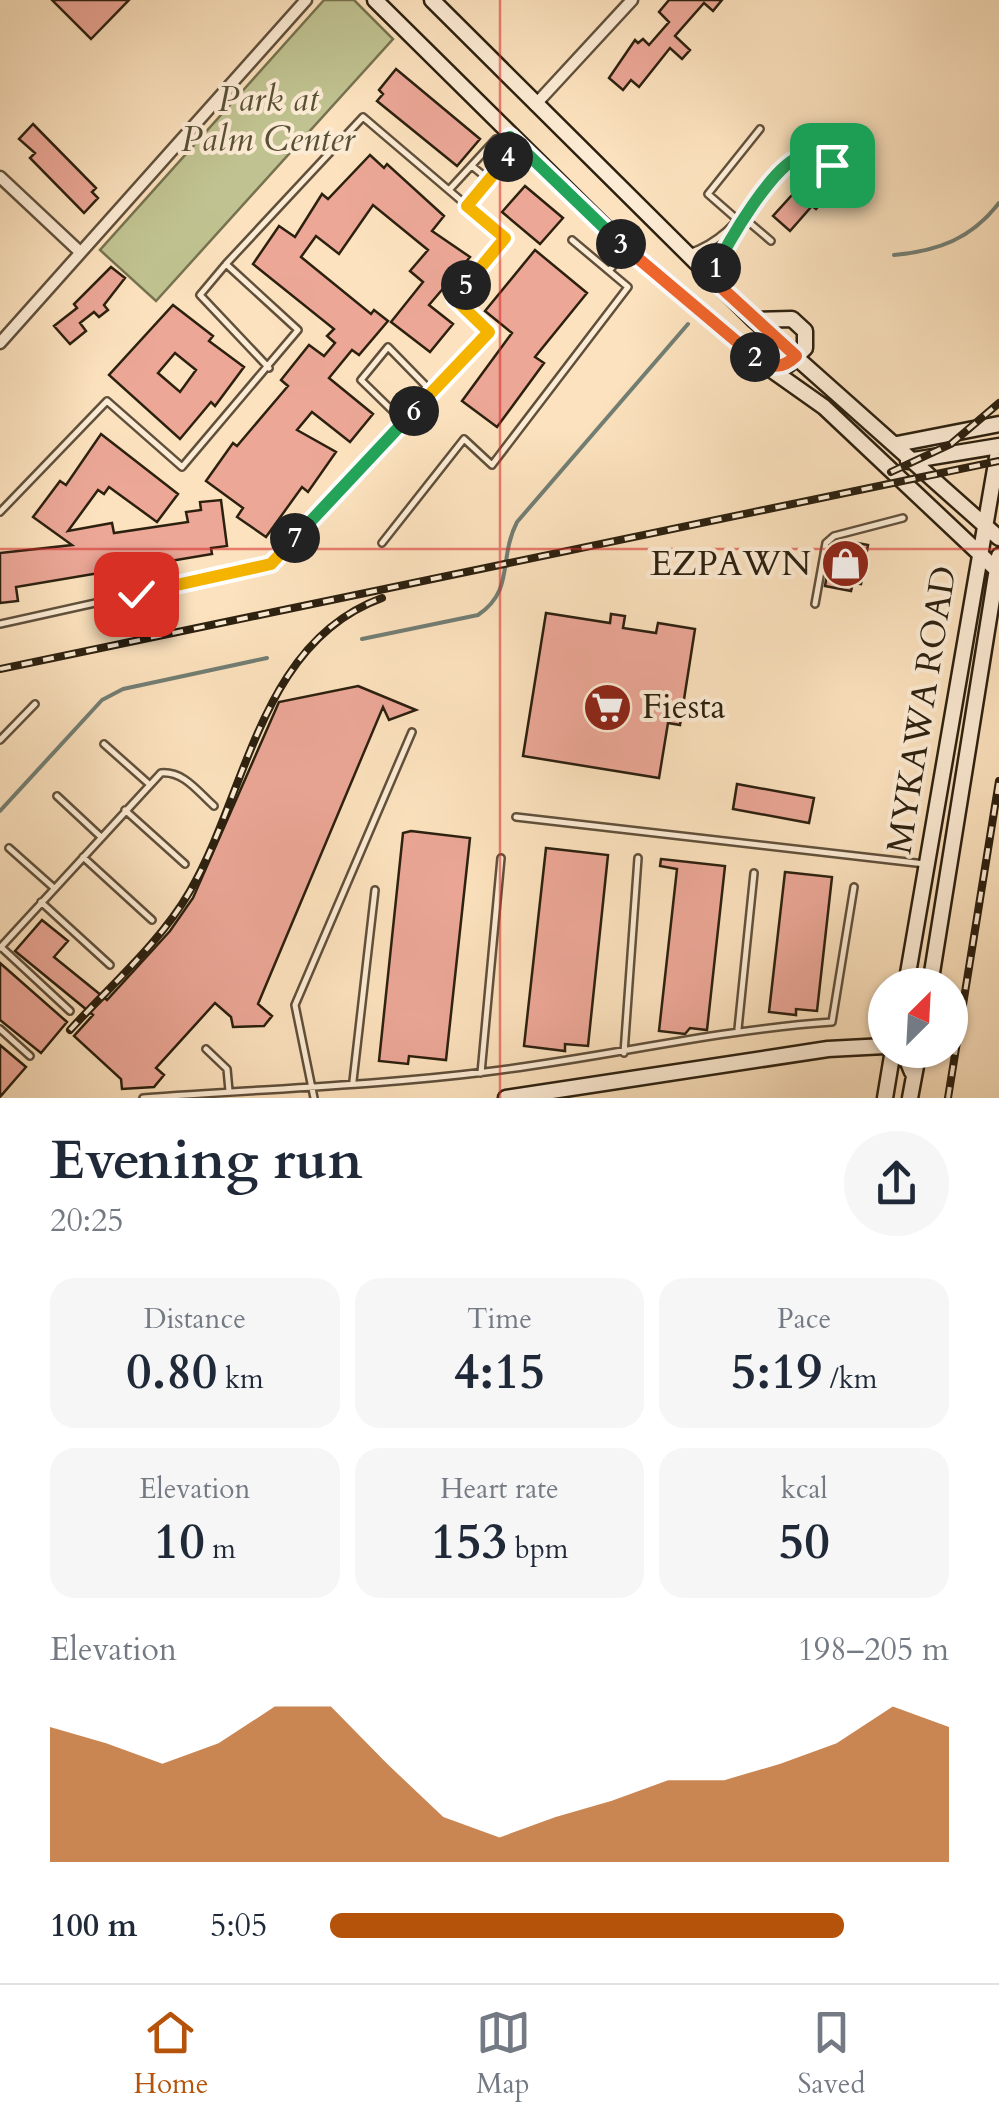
<!DOCTYPE html>
<html lang="en">
<head>
<meta charset="utf-8">
<style>
	body { margin:0; font-family:Cardo,serif; background:#f6f6f7; color:#1f2937; height:100vh; display:flex; flex-direction:column; font-size:38px; white-space:nowrap }
	* { box-sizing:border-box; margin:0 }
	p { font-size:32px; color:#747a83 }
	.icon { flex:none; width:55px; height:55px; fill:none; stroke:currentColor; stroke-width:2; stroke-linecap:round; stroke-linejoin:round }
	.map { position:relative; height:1098px; overflow:hidden }
	.panel { display:flex; flex-direction:column; background:#fff; flex:1 }
	.panel>* { flex:none }
	.needle { width:65px; rotate:24deg }
	.buttons { position:absolute; left:868px; top:968px; display:grid; gap:20px }
	.buttons a { display:grid; place-items:center; width:100px; height:100px; border-radius:50%; background:#fff; box-shadow:0 2px 8px #0004; font-size:50px }
	.pin { position:absolute; display:grid; place-items:center; width:85px; height:85px; color:#fff; margin:-42px; border-radius:20px; box-shadow:0 5px 15px #0006 }
	.km { position:absolute; width:50px; height:50px; margin:-25px; border-radius:50%; background:#222; color:#fff; font-size:28px; line-height:50px; text-align:center }
	.round { display:grid; place-items:center; flex:none; width:105px; height:105px; border-radius:52px; background:#f6f6f7 }
	.head { display:flex; align-items:center; justify-content:space-between; height:170px; padding:0 50px }
	h1 { font-size:55px; font-weight:600; line-height:75px }
	.stats { display:grid; grid-template-columns:repeat(3,1fr); gap:15px; height:170px; padding:10px 50px }
	.stats div { display:grid; align-content:center; border-radius:25px; background:#f6f6f7; text-align:center }
	.stats b { font-size:50px; font-weight:600 }
	.stats small { font-size:28px; font-weight:400 }
	.stats p { font-size:28px }
	.chart { height:280px; padding:20px 50px }
	.chart p { display:flex; justify-content:space-between }
	.chart svg { width:100%; height:180px; margin-top:10px; fill:#b45309; opacity:.7 }
	ul { padding:0 50px; list-style:none; font-size:32px }
	li { display:grid; grid-template-columns:160px 120px 1fr; align-items:center; height:75px }
	li i { height:25px; border-radius:12px; background:#b45309 }
	.menu { display:flex; justify-content:space-around; align-items:center; height:140px; border-top:2px solid #e0e1e3; background:#fff; font-size:28px; color:#747a83 }
	.menu a { display:grid; justify-items:center; gap:5px }
	.menu .current { color:#b45309 }
	.map>svg:first-child { display:block }
	.green { fill:#c0c391; stroke:#767250; stroke-width:2.5 }
	.lines { fill:none; stroke-linecap:round; stroke-linejoin:round }
	.stream { stroke:#727e74; stroke-width:4 }
	.building { fill:#eca797; stroke:#2c200f; stroke-width:2.5; fill-rule:evenodd }
	.service-casing { stroke:#60503b; stroke-width:10 }
	.minor-casing { stroke:#60503b; stroke-width:15 }
	.secondary-casing { stroke:#2c200f; stroke-width:19 }
	.service { stroke:#fdecd5; stroke-width:5 }
	.minor { stroke:#fdecd5; stroke-width:10 }
	.secondary { stroke:#fdecd5; stroke-width:14 }
	.rail-casing { stroke:#2c200f; stroke-width:8 }
	.rail { stroke:#fdecd5; stroke-width:4; stroke-dasharray:11; stroke-linecap:butt }
	.split-1-casing { stroke:#fff; stroke-width:20 }
	.split-2-casing { stroke:#fff; stroke-width:20 }
	.split-3-casing { stroke:#fff; stroke-width:20 }
	.split-4-casing { stroke:#fff; stroke-width:20 }
	.split-5-casing { stroke:#fff; stroke-width:20 }
	.split-6-casing { stroke:#fff; stroke-width:20 }
	.split-7-casing { stroke:#fff; stroke-width:20 }
	.split-8-casing { stroke:#fff; stroke-width:20 }
	.split-1 { stroke:#22a559; stroke-width:12 }
	.split-2 { stroke:#f0652b; stroke-width:12 }
	.split-3 { stroke:#f0652b; stroke-width:12 }
	.split-4 { stroke:#22a559; stroke-width:12 }
	.split-5 { stroke:#f5b400; stroke-width:12 }
	.split-6 { stroke:#f5b400; stroke-width:12 }
	.split-7 { stroke:#22a559; stroke-width:12 }
	.split-8 { stroke:#f5b400; stroke-width:12 }
	.grid { fill:none; stroke:#d62828; stroke-width:2.5; stroke-opacity:0.55 }
	.labels { text-anchor:middle; dominant-baseline:central; stroke-width:8; stroke-linejoin:round; paint-order:stroke }
	.park-label { font-size:35px; font-style:italic; fill:#585136; stroke:#fdecd5 }
	.poi-label { font-size:35px; fill:#2c200f; stroke:#fdecd5; text-anchor:end }
	.street-label { font-size:35px; fill:#2c200f; stroke:#fdecd5 }
</style>
</head>
<body>
<div class="map">
<svg width="999" height="1098" viewBox="0 0 999 1098">
	<rect width="100%" height="100%" fill="#fce2be"/>
	<filter id="stains"><feTurbulence type="fractalNoise" baseFrequency=".002" numOctaves="4"/><feColorMatrix values="0 0 0 0 .2 0 0 0 0 .09 0 0 0 0 .02 0 0 0 .5 -.17"/></filter>
	<radialGradient id="worn" r=".72"><stop offset=".6" stop-color="#630" stop-opacity="0"/><stop offset="1" stop-color="#630" stop-opacity=".3"/></radialGradient>
	<!-- green -->
	<path class="green" d="M 324,0 L 354,0 L 393,39 L 156,301 L 100,250 Z"/>
	<g class="lines">
		<!-- stream -->
		<path class="stream" d="M 894,255 C 938,251 971,239 999,203
			M 362,639 L 478,615 C 515,590 498,559 517,522 L 688,324
			M 0,811 L 102,700 L 123,689 L 267,658"/>
	</g>
	<!-- building -->
	<path class="building" d="M 52,0 L 129,0 L 91,39 Z
		M 669,0 L 722,0 L 713,11 L 704,3 L 675,36 L 690,50 L 682,59 L 670,48 L 639,87 L 631,80 L 623,90 L 609,78 L 635,40 L 638,43 L 643,39 L 649,45 L 669,22 L 659,12 Z
		M 396,69 L 480,139 L 457,166 L 377,101 L 383,94 L 379,90 Z
		M 33,124 L 96,188 L 92,192 L 98,198 L 84,213 L 30,158 L 35,153 L 19,139 Z
		M 370,155 L 384,168 L 387,164 L 444,216 L 432,231 L 470,257 L 429,305 L 453,324 L 430,352 L 391,322 L 423,282 L 410,271 L 428,250 L 373,205 L 339,254 L 316,236 L 301,257 L 371,314 L 374,310 L 388,321 L 359,355 L 352,350 L 329,378 L 373,414 L 350,442 L 312,412 L 297,430 L 336,452 L 308,492 L 302,487 L 266,537 L 237,517 L 243,508 L 206,481 L 233,443 L 237,446 L 288,386 L 281,380 L 309,345 L 324,356 L 335,343 L 327,336 L 334,329 L 253,264 L 279,226 L 295,237 L 322,194 L 328,199 Z
		M 802,184 L 822,202 L 816,209 L 812,206 L 790,231 L 773,216 Z
		M 525,186 L 563,218 L 540,244 L 502,212 Z
		M 535,250 L 587,293 L 535,357 L 544,363 L 497,427 L 462,401 L 512,333 L 485,311 Z
		M 111,267 L 125,278 L 104,305 L 108,310 L 99,317 L 94,312 L 80,323 L 86,331 L 70,344 L 54,326 L 77,308 L 74,304 Z
		M 173,305 L 213,336 L 209,341 L 244,367 L 215,406 L 211,402 L 180,439 L 109,375 ZM 175,353 L 196,370 L 180,392 L 158,373 Z
		M 101,434 L 178,494 L 157,522 L 109,487 L 104,494 L 98,490 L 68,531 L 112,523 L 114,533 L 188,522 L 186,512 L 201,510 L 200,502 L 221,500 L 227,546 L 211,548 L 212,554 L 16,587 L 18,601 L 0,603 L 0,553 L 72,545 L 33,517 L 60,481 L 66,485 Z
		M 842,540 L 868,545 L 861,584 L 853,583 L 851,591 L 825,586 L 832,546 Z
		M 546,613 L 610,623 L 611,614 L 625,616 L 623,628 L 656,633 L 658,623 L 695,629 L 680,725 L 668,723 L 659,778 L 523,756 Z
		M 358,686 L 416,710 L 389,720 L 383,707 L 258,1004 L 272,1016 L 264,1026 L 233,1027 L 231,1017 L 215,1003 L 156,1068 L 164,1075 L 154,1087 L 122,1089 L 121,1079 L 74,1036 L 93,1015 L 15,951 L 42,920 L 68,941 L 54,957 L 107,1000 L 170,931 L 193,898 L 279,702 Z
		M 737,784 L 814,798 L 809,823 L 733,809 Z
		M 411,831 L 470,838 L 446,1060 L 409,1056 L 408,1064 L 379,1061 L 403,833 Z
		M 546,848 L 608,855 L 588,1046 L 565,1044 L 565,1051 L 524,1046 Z
		M 661,859 L 725,866 L 707,1030 L 690,1028 L 685,1034 L 659,1031 L 677,869 L 660,866 Z
		M 785,872 L 832,877 L 817,1011 L 796,1009 L 796,1015 L 769,1012 Z
		M 0,963 L 67,1022 L 41,1053 L 0,1020 Z
		M 0,1045 L 26,1067 L 0,1097 Z"/>
	<g class="lines">
		<defs>
			<path id="service" d="M 472,166 L 489,180
				M 449,190 L 496,139 L 511,137 L 511,154 L 467,206
				M 820,196 L 842,140
				M 744,218 L 771,241
				M 740,222 L 708,194 L 760,129
				M 689,253 C 741,236 755,186 798,158 L 832,165
				M 226,264 L 200,295 L 269,368
				M 610,270 L 624,251
				M 713,276 L 736,227
				M 404,422 L 361,380 L 388,347 L 432,392
				M 0,512 L 107,401 L 182,467 L 298,330 L 226,264 L 363,117 L 505,238 L 455,299 L 489,332 L 271,564 L 0,624
				M 382,543 L 464,439 L 492,465 L 628,287 L 572,240
				M 815,604 L 826,543 L 834,536 L 903,518
				M 0,740 L 35,704
				M 104,744 L 149,784
				M 57,796 L 101,837
				M 125,810 L 185,864
				M 516,817 L 925,864
				M 9,848 L 54,888
				M 83,857 L 152,920
				M 41,902 L 110,965
				M 1,947 L 70,1011
				M 0,948 L 161,773 C 184,771 198,792 214,806
				M 0,1029 L 30,1056
				M 738,1029 L 754,873
				M 206,1049 L 227,1069 L 229,1091
				M 624,1053 L 638,858
				M 481,1073 L 501,858
				M 353,1081 L 375,890
				M 143,1098 C 256,1089 372,1086 485,1072 C 602,1058 715,1030 832,1022 L 854,887
				M 314,1098 L 295,1005 L 412,732"/>
			<path id="minor" d="M 535,105 L 632,0
				M 0,177 L 80,252
				M 0,343 L 306,0"/>
			<path id="secondary" d="M 375,0 L 626,248 L 766,366 L 824,407 L 999,572
				M 432,0 L 754,320 L 999,538
				M 754,320 L 792,319 L 805,331 L 805,348 L 789,364 L 767,366
				M 897,444 L 999,424
				M 908,461 L 999,446
				M 906,985 L 999,446
				M 930,985 L 999,556
				M 903,1050 L 912,1072
				M 506,1098 L 828,1049 L 885,1046
				M 885,1098 L 893,1050
				M 910,1098 L 919,1050"/>
		</defs>
		<!-- service casing -->
		<use href="#service" class="service-casing"/>
		<!-- minor casing -->
		<use href="#minor" class="minor-casing"/>
		<!-- secondary casing -->
		<use href="#secondary" class="secondary-casing"/>
		<!-- service -->
		<use href="#service" class="service"/>
		<!-- minor -->
		<use href="#minor" class="minor"/>
		<!-- secondary -->
		<use href="#secondary" class="secondary"/>
		<defs>
			<path id="rail" d="M 891,472 L 951,444 L 999,403
				M 0,669 L 999,461
				M 70,1030 C 110,986 160,943 190,891 C 247,793 260,642 382,598
				M 948,1098 L 999,781"/>
		</defs>
		<!-- rail casing -->
		<use href="#rail" class="rail-casing"/>
		<!-- rail -->
		<use href="#rail" class="rail"/>
	</g>
	<g class="lines">
		<defs>
			<path id="split-1" d="M 716,268 C 726,244 775,162 801,157 C 811,156 823,162 832,165"/>
			<path id="split-2" d="M 716,268 L 712,279 L 796,356 C 782,370 769,368 755,357"/>
			<path id="split-3" d="M 621,244 L 755,357"/>
			<path id="split-4" d="M 508,157 L 510,137 L 621,244"/>
			<path id="split-5" d="M 466,285 L 505,238 L 467,206 L 508,157"/>
			<path id="split-6" d="M 414,411 L 489,332 L 455,299 L 466,285"/>
			<path id="split-7" d="M 295,538 L 414,411"/>
			<path id="split-8" d="M 136,594 L 271,564 L 295,538"/>
		</defs>
		<!-- split-1 casing -->
		<use href="#split-1" class="split-1-casing"/>
		<!-- split-2 casing -->
		<use href="#split-2" class="split-2-casing"/>
		<!-- split-3 casing -->
		<use href="#split-3" class="split-3-casing"/>
		<!-- split-4 casing -->
		<use href="#split-4" class="split-4-casing"/>
		<!-- split-5 casing -->
		<use href="#split-5" class="split-5-casing"/>
		<!-- split-6 casing -->
		<use href="#split-6" class="split-6-casing"/>
		<!-- split-7 casing -->
		<use href="#split-7" class="split-7-casing"/>
		<!-- split-8 casing -->
		<use href="#split-8" class="split-8-casing"/>
		<!-- split-1 -->
		<use href="#split-1" class="split-1"/>
		<!-- split-2 -->
		<use href="#split-2" class="split-2"/>
		<!-- split-3 -->
		<use href="#split-3" class="split-3"/>
		<!-- split-4 -->
		<use href="#split-4" class="split-4"/>
		<!-- split-5 -->
		<use href="#split-5" class="split-5"/>
		<!-- split-6 -->
		<use href="#split-6" class="split-6"/>
		<!-- split-7 -->
		<use href="#split-7" class="split-7"/>
		<!-- split-8 -->
		<use href="#split-8" class="split-8"/>
	</g>
	<!-- grid -->
	<path class="grid" d="M 500,0 L 500,1098M 0,549 L 999,549"/>
	<!-- icons -->
	<defs>
		<symbol id="shop-disc" viewBox="-11 -11 22 22"><circle r="9.5" fill="#8f2418" stroke="#fdecd5"/><path d="M-5-2.5h2.3a2.7 3.5 0 0 1 5.4 0H5L5.5 6h-11ZM-1.5-2.5h3a1.5 2.3 0 0 0-3 0Z" fill="#fff"/></symbol>
		<symbol id="supermarket-disc" viewBox="-11 -11 22 22"><circle r="9.5" fill="#8f2418" stroke="#fdecd5"/><path d="M-6-5.5h2.5l.6 2H6L4.5 2H-2.5L-4.4-4H-6ZM-1.5 3.2a1.3 1.3 0 1 0 .1 0ZM3 3.2a1.3 1.3 0 1 0 .1 0Z" fill="#fff"/></symbol>
	</defs>
	<g fill-rule="evenodd">
		<use href="#shop-disc" x="818" y="536" width="55" height="55"/>
		<use href="#supermarket-disc" x="580" y="680" width="55" height="55"/>
	</g>
	<g class="labels">
		<!-- park labels -->
		<g class="park-label">
			<text x="268" y="100">Park at<tspan x="268" dy="40">Palm Center</tspan></text>
		</g>
		<!-- poi labels -->
		<g class="poi-label">
			<text x="811" y="564">EZPAWN</text>
			<text x="642" y="707" text-anchor="start">Fiesta</text>
		</g>
		<!-- street labels -->
		<g class="street-label">
			<text transform="translate(922 710) rotate(-81)">MYKAWA ROAD</text>
		</g>
	</g>
	<rect width="100%" height="100%" filter="url(#stains)"/>
	<rect width="100%" height="100%" fill="url(#worn)"/>
</svg>
<div class="buttons">
<a><svg class="needle" viewBox="-14 -14 28 28"><path d="M0-13l5 13h-10z" fill="#e53935"/><path d="M0 13l5-13h-10z" fill="#747a83"/></svg></a>
</div>
<div class="pin" style="left:832px;top:165px;background:#1e9e55"><svg class="icon" aria-label="arrive" viewBox="0 0 24 24"><path d="M6 21V4h12l-3 4 3 4H6"/></svg></div>
<div class="pin" style="left:136px;top:594px;background:#d93025"><svg class="icon" aria-label="check" viewBox="0 0 24 24"><path d="M5 12l5 5 9-10"/></svg></div>
<b class="km" style="left:716px;top:268px">1</b>
<b class="km" style="left:755px;top:357px">2</b>
<b class="km" style="left:621px;top:244px">3</b>
<b class="km" style="left:508px;top:157px">4</b>
<b class="km" style="left:466px;top:285px">5</b>
<b class="km" style="left:414px;top:411px">6</b>
<b class="km" style="left:295px;top:538px">7</b>
</div>
<section class="panel">
<div class="head"><div><h1>Evening run</h1><p>20:25</p></div><a class="round"><svg class="icon" aria-label="share" viewBox="0 0 24 24"><path d="M12 15V3M7 8l5-5 5 5M5 13v7h14v-7"/></svg></a></div>
<div class="stats">
<div><p>Distance</p><b>0.80<small> km</small></b></div>
<div><p>Time</p><b>4:15</b></div>
<div><p>Pace</p><b>5:19<small> /km</small></b></div>
</div>
<div class="stats">
<div><p>Elevation</p><b>10<small> m</small></b></div>
<div><p>Heart rate</p><b>153<small> bpm</small></b></div>
<div><p>kcal</p><b>50</b></div>
</div>
<div class="chart"><p><span>Elevation</span>198–205 m</p>
<svg viewBox="0 0 160 44" preserveAspectRatio="none"><path d="M0 44V11L10 15L20 20L30 15L40 6L50 6L60 20L70 33L80 38L90 33L100 29L110 24L120 24L130 20L140 15L150 6L160 11V44z"/></svg>
</div>
<ul>
<li><b>100 m</b>5:05<i style="width:83%"></i></li>
</ul>
</section>
<nav class="menu">
<a class="current"><svg class="icon" aria-label="home" viewBox="0 0 24 24"><path d="M3 11l9-7 9 7M6 9v11h12V9"/></svg>Home</a>
<a><svg class="icon" aria-label="map" viewBox="0 0 24 24"><path d="M3 6l6-2 6 2 6-2v14l-6 2-6-2-6 2zM9 4v14M15 6v14"/></svg>Map</a>
<a><svg class="icon" aria-label="saved" viewBox="0 0 24 24"><path d="M7 4h10v16l-5-4-5 4z"/></svg>Saved</a>
</nav>
</body>
</html>
